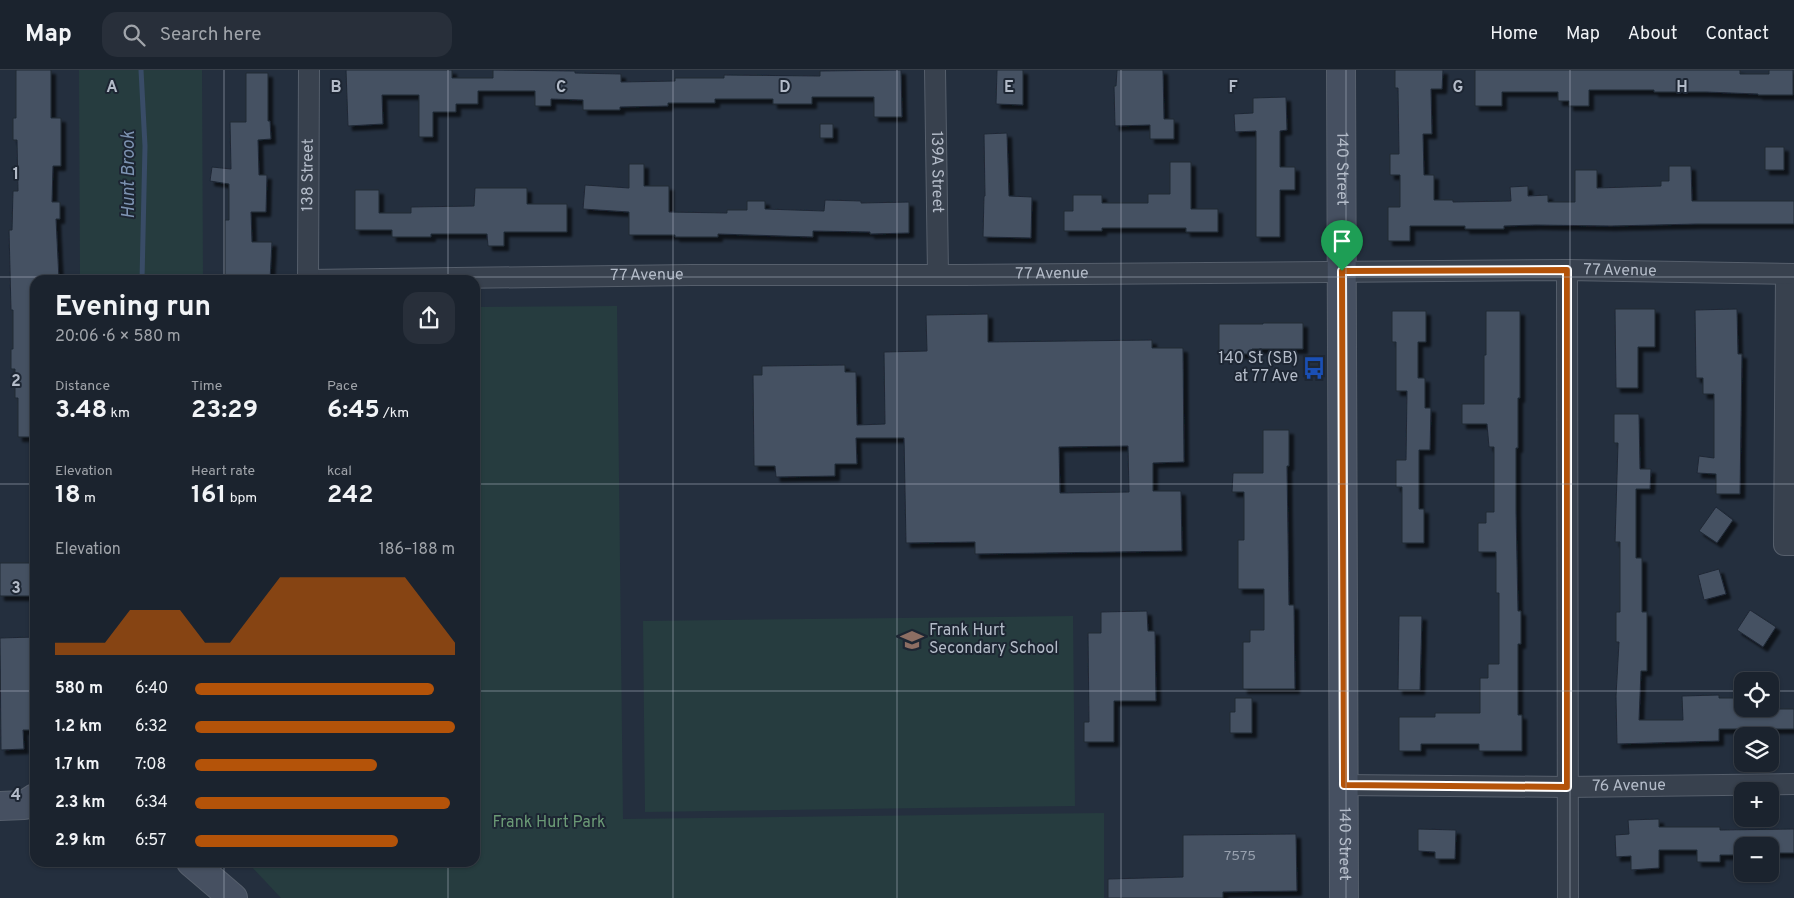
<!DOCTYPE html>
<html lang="en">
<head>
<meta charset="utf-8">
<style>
	body { margin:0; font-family:Overpass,sans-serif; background:#282f3a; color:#f1f3f6; height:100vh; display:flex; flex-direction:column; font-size:19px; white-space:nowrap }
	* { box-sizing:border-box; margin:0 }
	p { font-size:16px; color:#a0a4aa }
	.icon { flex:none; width:28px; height:28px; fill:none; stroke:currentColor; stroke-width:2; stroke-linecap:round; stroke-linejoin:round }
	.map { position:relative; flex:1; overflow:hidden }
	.side { position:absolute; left:30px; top:205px; width:450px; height:592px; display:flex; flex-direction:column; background:#1b232e; border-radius:15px; box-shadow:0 1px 4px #0004,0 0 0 1px #39404a }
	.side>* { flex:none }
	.buttons { position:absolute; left:1734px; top:602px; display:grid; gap:10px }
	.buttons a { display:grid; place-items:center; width:45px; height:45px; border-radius:10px; background:#1b232e; box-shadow:0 1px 4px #0004,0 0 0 1px #39404a; font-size:25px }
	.pin { position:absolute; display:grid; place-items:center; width:42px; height:42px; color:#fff; margin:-51px -21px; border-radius:50% 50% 50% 0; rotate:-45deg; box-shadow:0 0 5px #0007 }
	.pin .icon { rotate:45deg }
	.round { display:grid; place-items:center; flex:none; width:52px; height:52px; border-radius:15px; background:#282f3a }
	.overview { display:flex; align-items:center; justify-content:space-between; height:85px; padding:0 25px }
	h1 { font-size:28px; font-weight:700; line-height:38px }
	.stats { display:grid; grid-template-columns:repeat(3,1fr); gap:8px; height:85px; padding:5px 25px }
	.stats div { display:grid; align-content:center }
	.stats b { font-size:25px; font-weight:700 }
	.stats small { font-size:14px; font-weight:400 }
	.stats p { font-size:14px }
	.chart { height:140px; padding:10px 25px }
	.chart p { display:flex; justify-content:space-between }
	.chart svg { width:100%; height:90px; margin-top:5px; fill:#b45309; opacity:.7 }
	ul { padding:0 25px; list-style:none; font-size:16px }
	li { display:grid; grid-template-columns:80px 60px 1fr; align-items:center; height:38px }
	li i { height:12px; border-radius:6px; background:#b45309 }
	header { display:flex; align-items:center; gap:30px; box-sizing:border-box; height:70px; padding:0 25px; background:#1b232e; border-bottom:1px solid #39404a }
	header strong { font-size:24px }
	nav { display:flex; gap:28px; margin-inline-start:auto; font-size:18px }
	.search { width:350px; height:45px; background:#282f3a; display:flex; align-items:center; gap:12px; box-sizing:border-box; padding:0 18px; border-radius:15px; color:#a0a4aa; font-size:19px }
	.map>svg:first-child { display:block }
	.green { fill:#263c3f }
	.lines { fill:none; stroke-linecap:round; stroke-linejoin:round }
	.stream { stroke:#394c67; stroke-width:5 }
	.building { fill:#455162; stroke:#1f2835; fill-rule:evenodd; filter:url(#shadow) }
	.street-casing { stroke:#565f6c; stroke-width:22 }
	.secondary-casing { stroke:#565f6c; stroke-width:30 }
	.street { stroke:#38414e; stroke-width:20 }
	.secondary { stroke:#465061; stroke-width:28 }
	.route-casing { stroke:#fff; stroke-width:10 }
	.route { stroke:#b45309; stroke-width:6 }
	.grid { fill:none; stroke:#b4bcc9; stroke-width:1; stroke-opacity:0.55 }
	.labels { text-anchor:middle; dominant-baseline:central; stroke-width:4; stroke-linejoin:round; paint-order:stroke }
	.number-label { font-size:14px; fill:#98a1af }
	.street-label { font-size:16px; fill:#b4bcc9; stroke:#1d2633 }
	.poi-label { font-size:16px; fill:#b4bcc9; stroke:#1d2633; text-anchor:end }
	.park-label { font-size:16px; fill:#6b9a76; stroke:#1d2633 }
	.water-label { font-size:18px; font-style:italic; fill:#7c92b1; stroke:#1d2633 }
	.grid-label { font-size:16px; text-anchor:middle; font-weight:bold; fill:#b4bcc9; stroke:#1d2633; stroke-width:4; stroke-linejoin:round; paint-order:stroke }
</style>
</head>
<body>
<header>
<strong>Map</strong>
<div class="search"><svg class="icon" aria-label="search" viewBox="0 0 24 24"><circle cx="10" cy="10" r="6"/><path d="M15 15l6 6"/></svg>Search here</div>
<nav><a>Home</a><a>Map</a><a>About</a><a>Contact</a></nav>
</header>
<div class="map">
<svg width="1794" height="828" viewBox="0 0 1794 828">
	<defs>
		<filter id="shadow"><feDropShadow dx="4.5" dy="4.5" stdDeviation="1" flood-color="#0009"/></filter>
	</defs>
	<rect width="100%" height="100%" fill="#242f3e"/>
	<!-- green -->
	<path class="green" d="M 79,0 L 202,0 L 203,210 L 80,210 Z
		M 617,236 L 623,749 L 1104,743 L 1104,828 L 281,828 L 248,793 L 475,792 L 475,237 Z
		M 1073,546 L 1075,736 L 645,742 L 643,551 Z"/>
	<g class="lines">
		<!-- stream -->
		<path class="stream" d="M 141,0 L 145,76 L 142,210"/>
	</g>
	<!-- building -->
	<path class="building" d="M 16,0 L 51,0 L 51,48 L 61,48 L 61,96 L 53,96 L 52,132 L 60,132 L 60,149 L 56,149 L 59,210 L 35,210 L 35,367 L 18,367 L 18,328 L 15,328 L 15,299 L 11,299 L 11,279 L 13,279 L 13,240 L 11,240 L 9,160 L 12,160 L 13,121 L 18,121 L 17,70 L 13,70 L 13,48 L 16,48 Z
		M 346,0 L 452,0 L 452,8 L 493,8 L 493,0 L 575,1 L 575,3 L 621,4 L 621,12 L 675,11 L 675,8 L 724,8 L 724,5 L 820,6 L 820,1 L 901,0 L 902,47 L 874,47 L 874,27 L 812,27 L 812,34 L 773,34 L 773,29 L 715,29 L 715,33 L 668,33 L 668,36 L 620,37 L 620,40 L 583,40 L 583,30 L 551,29 L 551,36 L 535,36 L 535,21 L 478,21 L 478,34 L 456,34 L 456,42 L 433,42 L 433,67 L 419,67 L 419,25 L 382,25 L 383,54 L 348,56 Z
		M 997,0 L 1023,0 L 1023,35 L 996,34 Z
		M 1117,0 L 1163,0 L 1164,49 L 1174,49 L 1174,69 L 1150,69 L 1150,55 L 1115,56 L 1114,16 L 1116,16 Z
		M 1395,0 L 1443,0 L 1442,19 L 1431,19 L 1432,64 L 1423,64 L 1424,105 L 1434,105 L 1434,130 L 1453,130 L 1453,132 L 1511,131 L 1510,117 L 1528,116 L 1528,126 L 1548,125 L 1548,132 L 1575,132 L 1575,100 L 1597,100 L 1597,118 L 1661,116 L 1661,111 L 1669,111 L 1669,96 L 1691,96 L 1692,131 L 1794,131 L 1794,154 L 1697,154 L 1611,156 L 1536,155 L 1504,156 L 1504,159 L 1465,159 L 1465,156 L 1410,156 L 1410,171 L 1388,171 L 1388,137 L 1400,137 L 1400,105 L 1390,105 L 1390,84 L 1399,84 L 1398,18 L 1395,18 Z
		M 1475,0 L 1740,0 L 1740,4 L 1769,4 L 1769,0 L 1793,0 L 1793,25 L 1758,25 L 1758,24 L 1706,22 L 1654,22 L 1654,20 L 1589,20 L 1589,36 L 1569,36 L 1569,31 L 1558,31 L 1558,22 L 1502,22 L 1502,36 L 1475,36 Z
		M 246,3 L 268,3 L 268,51 L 270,51 L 271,69 L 258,70 L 259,105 L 267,105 L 266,142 L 251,142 L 252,172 L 272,172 L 270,210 L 225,210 L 225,150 L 229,150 L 229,114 L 210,111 L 212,97 L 231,99 L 230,52 L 246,52 Z
		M 1286,27 L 1287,60 L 1280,61 L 1280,97 L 1295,97 L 1295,120 L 1280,120 L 1280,167 L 1256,167 L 1256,61 L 1235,62 L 1234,44 L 1253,43 L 1253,28 Z
		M 820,54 L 833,54 L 833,68 L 820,68 Z
		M 1007,63 L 1009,126 L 1032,127 L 1031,168 L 983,167 L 984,126 L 985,126 L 984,64 Z
		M 1765,77 L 1784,77 L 1784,100 L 1765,100 Z
		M 1170,92 L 1191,92 L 1191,139 L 1218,139 L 1218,162 L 1186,162 L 1186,158 L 1102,158 L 1102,161 L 1064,161 L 1064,141 L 1073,141 L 1073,125 L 1102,125 L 1102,133 L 1148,133 L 1148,124 L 1170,124 Z
		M 629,94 L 644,94 L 644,116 L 669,116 L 669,142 L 727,143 L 727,140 L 747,140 L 747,131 L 765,131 L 765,139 L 824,141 L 825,130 L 861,131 L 861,133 L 909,132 L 909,163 L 870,164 L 870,162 L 813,161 L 813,167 L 718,164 L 718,167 L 675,167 L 675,165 L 629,165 L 629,142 L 583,139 L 585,115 L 629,118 Z
		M 475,118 L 527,118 L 527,134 L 567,134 L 567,162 L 504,162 L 504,176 L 488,176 L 487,164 L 431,164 L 431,167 L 392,167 L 392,160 L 355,160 L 355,120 L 379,120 L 379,143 L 411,143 L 411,137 L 474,136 Z
		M 1615,239 L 1655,239 L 1655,277 L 1638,277 L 1638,318 L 1616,318 Z
		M 1737,239 L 1738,284 L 1742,284 L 1740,424 L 1716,424 L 1716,404 L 1697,403 L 1699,386 L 1714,388 L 1714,324 L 1703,324 L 1703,308 L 1696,308 L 1695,240 Z
		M 1392,241 L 1426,241 L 1426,272 L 1418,272 L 1418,308 L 1425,308 L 1425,338 L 1431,338 L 1430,380 L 1419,380 L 1419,439 L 1424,439 L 1424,473 L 1402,473 L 1402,417 L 1396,417 L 1396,390 L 1406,390 L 1407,321 L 1396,321 L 1396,272 L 1392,272 Z
		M 1486,241 L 1520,241 L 1520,328 L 1518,328 L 1518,378 L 1516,378 L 1516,441 L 1518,541 L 1521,541 L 1521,574 L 1518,574 L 1518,645 L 1522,645 L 1522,681 L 1479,681 L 1479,674 L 1421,674 L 1421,681 L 1399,681 L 1399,647 L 1435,647 L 1435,643 L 1480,643 L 1480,608 L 1488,608 L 1488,594 L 1499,594 L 1499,523 L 1496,523 L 1496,482 L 1478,482 L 1478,453 L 1486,453 L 1486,442 L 1494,442 L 1494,377 L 1489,377 L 1487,354 L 1462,354 L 1462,334 L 1484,334 L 1484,285 L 1486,285 Z
		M 988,244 L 988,272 L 1152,270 L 1152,278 L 1183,278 L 1184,392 L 1153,393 L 1153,421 L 1181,421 L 1182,481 L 975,484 L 975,472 L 906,473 L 904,368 L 856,368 L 857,394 L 835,394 L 835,406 L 776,407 L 775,396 L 754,396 L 753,305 L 762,305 L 762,296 L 845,295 L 845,302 L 856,302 L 857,355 L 885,354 L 884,282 L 927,281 L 926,245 ZM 1128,376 L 1129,422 L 1060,423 L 1059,377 Z
		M 1263,253 L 1303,253 L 1303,279 L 1252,279 L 1252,284 L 1219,284 L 1219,254 L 1263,254 Z
		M 1614,344 L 1639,344 L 1640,399 L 1651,399 L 1650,419 L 1636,419 L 1636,488 L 1642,488 L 1642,542 L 1647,542 L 1647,601 L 1641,601 L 1639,650 L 1683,650 L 1682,626 L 1719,625 L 1719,628 L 1742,628 L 1742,639 L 1794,639 L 1794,659 L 1719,659 L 1719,671 L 1617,674 L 1616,626 L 1619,572 L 1616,572 L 1616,542 L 1620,542 L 1620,472 L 1615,472 L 1618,373 L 1614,373 Z
		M 1263,360 L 1289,360 L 1289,396 L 1287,396 L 1289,535 L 1294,535 L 1295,619 L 1243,619 L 1243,572 L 1250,572 L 1250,560 L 1264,560 L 1264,519 L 1238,519 L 1238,470 L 1244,470 L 1244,422 L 1232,422 L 1233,403 L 1263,403 Z
		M 1716,437 L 1733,450 L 1717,473 L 1699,461 Z
		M 0,493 L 35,493 L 35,526 L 0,526 Z
		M 1719,499 L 1726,524 L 1704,530 L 1698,505 Z
		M 1750,540 L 1776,557 L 1763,577 L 1737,560 Z
		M 1147,541 L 1148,561 L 1155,561 L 1156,631 L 1114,631 L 1114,672 L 1084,672 L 1084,652 L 1089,652 L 1088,563 L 1101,563 L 1101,542 Z
		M 1399,546 L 1422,546 L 1420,620 L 1398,620 Z
		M 35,567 L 35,660 L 23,660 L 24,679 L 1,680 L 0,568 Z
		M 1235,628 L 1252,628 L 1252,663 L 1230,663 L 1230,642 L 1235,642 Z
		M 1659,749 L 1659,757 L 1720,757 L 1720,760 L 1794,759 L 1794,783 L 1775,783 L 1775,776 L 1742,776 L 1742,785 L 1720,785 L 1720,792 L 1697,792 L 1697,780 L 1659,780 L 1659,798 L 1631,800 L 1631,786 L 1616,787 L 1615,765 L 1629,764 L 1628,750 Z
		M 1418,759 L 1456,760 L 1455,789 L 1435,789 L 1435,782 L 1418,781 Z
		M 1296,764 L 1297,821 L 1223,822 L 1223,828 L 1108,828 L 1108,809 L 1183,807 L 1183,765 Z"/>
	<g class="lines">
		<defs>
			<g id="street">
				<path id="s1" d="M 935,0 L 938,204"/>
				<path d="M 1567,200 L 1568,828"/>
				<path d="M 1786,204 L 1784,475 L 1794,475"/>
				<path id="s2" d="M 308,210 L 691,205 L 964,205 L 1567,200 L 1794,204"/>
				<path id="s3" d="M 308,210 L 309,0"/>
				<path id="s4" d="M 1344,715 L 1567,717 L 1794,714"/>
			</g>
			<g id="secondary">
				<path id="s5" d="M 1341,0 L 1344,828"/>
				<path d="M 0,736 L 24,735 L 35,728"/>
				<path d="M 191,792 L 233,828"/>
			</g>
		</defs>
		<!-- street casing -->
		<use href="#street" class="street-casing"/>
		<!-- secondary casing -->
		<use href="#secondary" class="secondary-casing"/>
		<!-- street -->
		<use href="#street" class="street"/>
		<!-- secondary -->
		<use href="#secondary" class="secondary"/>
	</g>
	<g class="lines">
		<defs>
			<path id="route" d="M 1567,200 L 1567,717 L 1344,715 L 1342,201 Z"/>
		</defs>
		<!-- route casing -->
		<use href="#route" class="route-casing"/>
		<!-- route -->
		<use href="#route" class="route"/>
	</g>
	<!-- grid -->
	<path class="grid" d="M 224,0 L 224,210M 448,0 L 448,210M 673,0 L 673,828M 897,0 L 897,828M 1121,0 L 1121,828M 1346,0 L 1346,828M 1570,0 L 1570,828M 0,207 L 1794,207M 0,414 L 35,414M 475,414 L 1794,414M 0,621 L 35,621M 475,621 L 1742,621M 1770,621 L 1794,621M 224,792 L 224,828M 448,792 L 448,828"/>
	<!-- icons -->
	<defs>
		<symbol id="bus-bare" viewBox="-9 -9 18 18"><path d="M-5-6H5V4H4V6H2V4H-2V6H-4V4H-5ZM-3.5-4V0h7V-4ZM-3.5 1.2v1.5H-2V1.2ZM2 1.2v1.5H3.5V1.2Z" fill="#1a4fb4" stroke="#1d2633" stroke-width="2.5" paint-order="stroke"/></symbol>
		<symbol id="school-bare" viewBox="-9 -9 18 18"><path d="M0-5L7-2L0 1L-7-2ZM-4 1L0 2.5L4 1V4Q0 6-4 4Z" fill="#8d6e63" stroke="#1d2633" stroke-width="2.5" paint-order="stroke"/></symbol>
	</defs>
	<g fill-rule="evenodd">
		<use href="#bus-bare" x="1298" y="282" width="32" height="32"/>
		<use href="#school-bare" x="896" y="554" width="32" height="32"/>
	</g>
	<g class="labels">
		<!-- number labels -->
		<g class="number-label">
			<text x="1240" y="786">7575</text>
		</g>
		<!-- street labels -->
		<g class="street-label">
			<text stroke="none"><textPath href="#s5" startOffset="99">140 Street</textPath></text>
			<text stroke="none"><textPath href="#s1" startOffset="102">139A Street</textPath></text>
			<text stroke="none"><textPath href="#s3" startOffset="105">138 Street</textPath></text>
			<text stroke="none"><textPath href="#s2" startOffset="1312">77 Avenue</textPath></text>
			<text stroke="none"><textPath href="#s2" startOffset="744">77 Avenue</textPath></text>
			<text stroke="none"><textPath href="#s2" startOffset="339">77 Avenue</textPath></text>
			<text stroke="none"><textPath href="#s4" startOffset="285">76 Avenue</textPath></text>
			<text stroke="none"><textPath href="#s5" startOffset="774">140 Street</textPath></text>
		</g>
		<!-- poi labels -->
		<g class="poi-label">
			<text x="1298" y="289">140 St (SB)<tspan x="1298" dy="18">at 77 Ave</tspan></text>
			<text x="929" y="561" text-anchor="start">Frank Hurt<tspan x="929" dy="18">Secondary School</tspan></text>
		</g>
		<!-- park labels -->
		<g class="park-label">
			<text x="549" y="753">Frank Hurt Park</text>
		</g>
		<!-- water labels -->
		<g class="water-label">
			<text transform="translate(129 105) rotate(-90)">Hunt Brook</text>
		</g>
	</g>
	<g class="grid-label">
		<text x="112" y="22">A</text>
		<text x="336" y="22">B</text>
		<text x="561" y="22">C</text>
		<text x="785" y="22">D</text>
		<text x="1009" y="22">E</text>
		<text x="1233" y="22">F</text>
		<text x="1458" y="22">G</text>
		<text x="1682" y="22">H</text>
		<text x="16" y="109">1</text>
		<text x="16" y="316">2</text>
		<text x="16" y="523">3</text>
		<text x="16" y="730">4</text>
	</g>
</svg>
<div class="buttons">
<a><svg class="icon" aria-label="locate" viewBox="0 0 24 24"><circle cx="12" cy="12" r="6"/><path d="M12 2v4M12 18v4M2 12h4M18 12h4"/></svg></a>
<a><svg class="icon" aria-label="layers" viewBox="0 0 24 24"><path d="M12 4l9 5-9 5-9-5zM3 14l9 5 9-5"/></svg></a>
<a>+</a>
<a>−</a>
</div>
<div class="pin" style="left:1342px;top:201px;background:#1e9e55"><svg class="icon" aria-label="arrive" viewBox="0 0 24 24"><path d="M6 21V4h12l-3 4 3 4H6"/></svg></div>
<section class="side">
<div class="overview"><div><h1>Evening run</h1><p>20:06 · 6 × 580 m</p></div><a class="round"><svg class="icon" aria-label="share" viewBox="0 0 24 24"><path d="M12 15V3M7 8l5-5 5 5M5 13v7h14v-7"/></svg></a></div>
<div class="stats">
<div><p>Distance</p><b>3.48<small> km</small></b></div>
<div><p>Time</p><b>23:29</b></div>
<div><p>Pace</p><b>6:45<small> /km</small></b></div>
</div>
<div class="stats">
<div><p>Elevation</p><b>18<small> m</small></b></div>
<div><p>Heart rate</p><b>161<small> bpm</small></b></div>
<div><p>kcal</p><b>242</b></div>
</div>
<div class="chart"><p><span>Elevation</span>186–188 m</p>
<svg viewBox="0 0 160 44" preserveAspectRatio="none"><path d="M0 44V38L10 38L20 38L30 22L40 22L50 22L60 38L70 38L80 22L90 6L100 6L110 6L120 6L130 6L140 6L150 22L160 38V44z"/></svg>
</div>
<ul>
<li><b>580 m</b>6:40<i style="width:92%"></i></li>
<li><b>1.2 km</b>6:32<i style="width:100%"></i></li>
<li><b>1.7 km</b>7:08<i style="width:70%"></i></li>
<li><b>2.3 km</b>6:34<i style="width:98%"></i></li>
<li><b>2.9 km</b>6:57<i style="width:78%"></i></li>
</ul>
</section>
</div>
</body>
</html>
